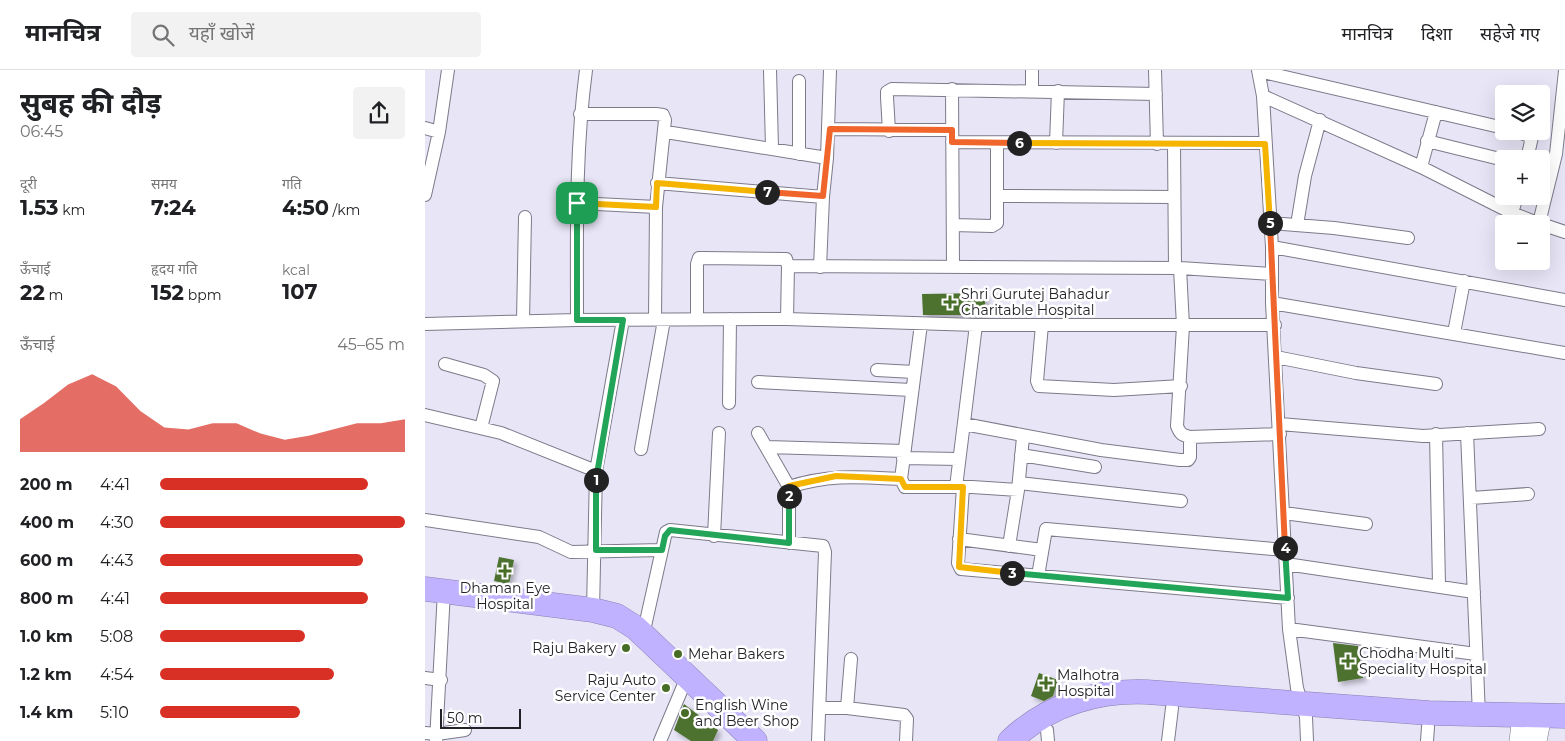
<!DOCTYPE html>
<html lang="hi">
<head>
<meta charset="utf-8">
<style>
	body { margin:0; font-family:Montserrat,"Noto Sans Devanagari",sans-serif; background:#f2f2f2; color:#202124; height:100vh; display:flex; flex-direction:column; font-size:19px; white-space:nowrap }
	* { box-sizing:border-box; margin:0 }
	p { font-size:16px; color:#757577 }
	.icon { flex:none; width:28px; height:28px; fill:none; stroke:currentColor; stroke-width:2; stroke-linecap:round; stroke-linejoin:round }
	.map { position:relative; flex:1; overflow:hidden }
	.drawer { display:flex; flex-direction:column; background:#fff; width:425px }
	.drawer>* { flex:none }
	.buttons { position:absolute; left:1070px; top:15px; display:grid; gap:10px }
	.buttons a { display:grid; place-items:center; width:55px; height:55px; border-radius:5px; background:#fff; box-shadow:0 5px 20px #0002; font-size:25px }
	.scale { position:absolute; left:15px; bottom:12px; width:81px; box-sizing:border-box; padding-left:5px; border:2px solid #222127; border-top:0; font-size:14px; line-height:18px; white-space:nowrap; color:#222127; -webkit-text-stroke:4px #fff; paint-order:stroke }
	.pin { position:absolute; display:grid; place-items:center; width:42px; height:42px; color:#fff; margin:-21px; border-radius:10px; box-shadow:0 2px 8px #0006 }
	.km { position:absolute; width:25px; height:25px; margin:-12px; border-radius:50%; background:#222; color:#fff; font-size:14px; line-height:25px; text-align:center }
	.round { display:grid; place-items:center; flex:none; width:52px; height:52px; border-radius:5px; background:#f2f2f2 }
	.headline { display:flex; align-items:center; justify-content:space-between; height:85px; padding:0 20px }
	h1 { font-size:28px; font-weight:700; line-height:38px }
	.stats { display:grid; grid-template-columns:repeat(3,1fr); gap:8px; height:85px; padding:5px 20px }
	.stats div { display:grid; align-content:center }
	.stats b { font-size:21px; font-weight:700 }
	.stats small { font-size:14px; font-weight:400 }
	.stats p { font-size:14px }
	.chart { height:140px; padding:10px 20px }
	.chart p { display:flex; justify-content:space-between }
	.chart svg { width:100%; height:90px; margin-top:5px; fill:#d93025; opacity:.7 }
	ul { padding:0 20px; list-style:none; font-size:16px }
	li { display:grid; grid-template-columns:80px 60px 1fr; align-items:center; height:38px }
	li i { height:12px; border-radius:6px; background:#d93025 }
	header { display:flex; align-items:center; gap:30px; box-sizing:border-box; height:70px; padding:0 25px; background:#fff; border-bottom:1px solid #e0e0e0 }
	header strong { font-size:24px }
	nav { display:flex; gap:28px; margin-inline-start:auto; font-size:18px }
	.search { width:350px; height:45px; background:#f2f2f2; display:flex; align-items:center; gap:12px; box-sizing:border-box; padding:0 18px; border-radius:5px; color:#757577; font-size:19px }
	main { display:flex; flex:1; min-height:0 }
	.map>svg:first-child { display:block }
	.building { fill:#4d712e; filter:url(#shadow) }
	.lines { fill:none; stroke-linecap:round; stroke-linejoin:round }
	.street-casing { stroke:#7d7a8a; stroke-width:14 }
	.secondary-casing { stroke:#7d7a8a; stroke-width:20 }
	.highway-casing { stroke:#897fb3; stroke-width:25 }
	.street { stroke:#fff; stroke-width:12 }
	.secondary { stroke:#fff; stroke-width:19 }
	.highway { stroke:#c0b2fe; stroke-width:24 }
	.split-1-casing { stroke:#fff; stroke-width:10 }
	.split-2-casing { stroke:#fff; stroke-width:10 }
	.split-3-casing { stroke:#fff; stroke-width:10 }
	.split-4-casing { stroke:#fff; stroke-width:10 }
	.split-5-casing { stroke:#fff; stroke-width:10 }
	.split-6-casing { stroke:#fff; stroke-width:10 }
	.split-7-casing { stroke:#fff; stroke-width:10 }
	.split-8-casing { stroke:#fff; stroke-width:10 }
	.split-1 { stroke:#22a559; stroke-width:6 }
	.split-2 { stroke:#22a559; stroke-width:6 }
	.split-3 { stroke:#f5b400; stroke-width:6 }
	.split-4 { stroke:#22a559; stroke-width:6 }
	.split-5 { stroke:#f0652b; stroke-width:6 }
	.split-6 { stroke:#f5b400; stroke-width:6 }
	.split-7 { stroke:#f0652b; stroke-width:6 }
	.split-8 { stroke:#f5b400; stroke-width:6 }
	.poi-dot { fill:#476c26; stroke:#fff; stroke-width:2 }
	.labels { text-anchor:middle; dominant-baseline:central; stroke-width:5; stroke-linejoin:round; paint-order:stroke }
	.poi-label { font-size:14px; fill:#222127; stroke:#fff; text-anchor:start }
</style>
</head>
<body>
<header>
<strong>मानचित्र</strong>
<div class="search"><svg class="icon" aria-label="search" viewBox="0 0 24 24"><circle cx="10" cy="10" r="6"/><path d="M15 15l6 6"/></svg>यहाँ खोजें</div>
<nav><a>मानचित्र</a><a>दिशा</a><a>सहेजे गए</a></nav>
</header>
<main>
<section class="drawer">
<div class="headline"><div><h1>सुबह की दौड़</h1><p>06:45</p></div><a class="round"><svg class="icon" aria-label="share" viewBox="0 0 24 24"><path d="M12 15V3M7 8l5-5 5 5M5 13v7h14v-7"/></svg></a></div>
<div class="stats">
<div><p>दूरी</p><b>1.53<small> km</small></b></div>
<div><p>समय</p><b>7:24</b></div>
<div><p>गति</p><b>4:50<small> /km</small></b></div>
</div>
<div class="stats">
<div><p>ऊँचाई</p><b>22<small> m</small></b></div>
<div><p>हृदय गति</p><b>152<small> bpm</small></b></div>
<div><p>kcal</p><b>107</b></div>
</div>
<div class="chart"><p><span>ऊँचाई</span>45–65 m</p>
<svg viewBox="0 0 160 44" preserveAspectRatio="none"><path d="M0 44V28L10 20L20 11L30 6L40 12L50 24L60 32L70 33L80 30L90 30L100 35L110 38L120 36L130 33L140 30L150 30L160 28V44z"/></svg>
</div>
<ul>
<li><b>200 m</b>4:41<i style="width:85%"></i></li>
<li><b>400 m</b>4:30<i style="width:100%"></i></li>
<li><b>600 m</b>4:43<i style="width:83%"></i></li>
<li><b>800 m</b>4:41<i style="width:85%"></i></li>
<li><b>1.0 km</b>5:08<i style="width:59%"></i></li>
<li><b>1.2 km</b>4:54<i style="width:71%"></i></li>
<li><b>1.4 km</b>5:10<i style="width:57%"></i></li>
</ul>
</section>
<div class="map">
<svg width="1140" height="671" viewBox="0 0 1140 671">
	<defs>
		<filter id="shadow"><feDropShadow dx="3.5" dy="3.5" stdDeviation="2.5" flood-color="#0004"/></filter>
	</defs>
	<rect width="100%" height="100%" fill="#e7e5f6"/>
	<!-- building -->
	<path class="building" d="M 560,223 L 560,245 L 498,245 L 497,224 Z
		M 74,487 L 89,490 L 84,514 L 69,511 Z
		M 908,573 L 933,576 L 938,608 L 913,612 Z
		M 614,603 L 633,610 L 628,626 L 619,631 L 606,626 Z
		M 259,634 L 293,660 L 288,671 L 266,671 L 249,660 Z"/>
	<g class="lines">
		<defs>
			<path id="street" d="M 345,0 L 347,78
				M 607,0 L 607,21
				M 730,0 L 732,74
				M 833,0 L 838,26 L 847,177 L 847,233 L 864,559 L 872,618 L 881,647 L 882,671
				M 834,1 L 1079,58
				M 374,11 L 374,84
				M 527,19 L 528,197
				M 838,26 L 996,97 L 1087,143 L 1115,154
				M 155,44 L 231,44 L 238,45 L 240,50 L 231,137 L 230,250
				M 0,58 L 14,62
				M 405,59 L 527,60
				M 464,61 L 462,27 L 462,22 L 467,19 L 731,24
				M 1091,61 L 1107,67 L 1102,89
				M 241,62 L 402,88 L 405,0
				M 1002,71 L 1079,90
				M 527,72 L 840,73
				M 631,73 L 633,21
				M 749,74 L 750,198
				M 996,97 L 1011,42
				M 232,113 L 398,127 L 395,197
				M 0,125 L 14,62 L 23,0
				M 572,126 L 749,127
				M 398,127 L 402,88
				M 152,133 L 231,137
				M 1087,143 L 1092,126
				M 845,153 L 909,158 L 983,168
				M 1114,153 L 1131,84 L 1140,1
				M 1116,154 L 1140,162
				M 528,155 L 567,156 L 572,153 L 572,73
				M 872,155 L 880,106 L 895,50
				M 847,177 L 1140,230
				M 363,196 L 755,198 L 847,204
				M 755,198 L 758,256 L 752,356 C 755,364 757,365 765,367 L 855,364
				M 847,233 L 1140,283
				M 272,249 L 272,194 L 274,188 L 278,188 L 361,189 L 363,196 L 362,249
				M 152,250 C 152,166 150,83 161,0
				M 98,251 L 100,147
				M 0,254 L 152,250 L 362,249 L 551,255 L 850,255
				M 617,255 L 612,311 L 614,316 L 689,320 L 756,316
				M 1029,263 L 1039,211
				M 851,287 L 931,303 L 1011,314
				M 20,294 L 59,305 L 68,311 L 56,358
				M 452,300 L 489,302
				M 333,312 L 486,320
				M 304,333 L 305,249
				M 0,345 L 76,363 L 171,401
				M 539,354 L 676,380 L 755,390 L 763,390 L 765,387 L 765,367
				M 855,354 L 998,366 L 1114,359
				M 333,363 L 364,417 C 405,404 434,407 476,409 L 480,417 L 547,417 L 593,420
				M 1042,363 L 1054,645
				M 1011,364 L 1014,515
				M 342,377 L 479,381
				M 216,379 L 239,250
				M 596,385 L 670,397
				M 478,388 L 534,389
				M 476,409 L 496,254
				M 594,413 L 756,431
				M 364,417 L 364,473
				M 531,417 L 551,255
				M 538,417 L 533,493 L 536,499 L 863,528
				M 1046,428 L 1103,424
				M 859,443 L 941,454
				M 0,450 L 114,467 L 146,482 L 237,480
				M 289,466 L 294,363
				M 534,469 L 617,480
				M 584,476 L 593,420 L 598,367
				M 861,494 L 1049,522
				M 613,506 L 621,459 L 860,480
				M 168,540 L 171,401 L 198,250
				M 864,559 L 1051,584
				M 218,565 L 241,462 L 245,460 L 398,476 L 400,482 L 393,671
				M 0,608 L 16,610
				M 395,638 L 422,638 L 479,645 L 482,649 L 481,671
				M 422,638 L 426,589
				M 622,660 L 623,671
				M 0,663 L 12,664 L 40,660
				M 11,671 L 19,521
				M 235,671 L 262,607
				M 743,671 L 747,638
				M 1002,671 L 1003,657"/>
			<path id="secondary" d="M 1094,671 L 1097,646
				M 1112,671 L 1117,646"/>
			<path id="highway" d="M 0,519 L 168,540 L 192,546 L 211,558 L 330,671
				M 585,671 C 623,635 671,620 722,622 L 1004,643 L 1140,646"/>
		</defs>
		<!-- street casing -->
		<use href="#street" class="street-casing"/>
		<!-- secondary casing -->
		<use href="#secondary" class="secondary-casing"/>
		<!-- highway casing -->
		<use href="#highway" class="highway-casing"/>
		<!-- street -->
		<use href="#street" class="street"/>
		<!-- secondary -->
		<use href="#secondary" class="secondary"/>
		<!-- highway -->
		<use href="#highway" class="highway"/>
	</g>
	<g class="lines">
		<defs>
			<path id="split-1" d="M 152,133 L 152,250 L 198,250 L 171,410"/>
			<path id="split-2" d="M 171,410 L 171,480 L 237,480 L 240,466 L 245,460 L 364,473 L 364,426"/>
			<path id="split-3" d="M 364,426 L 364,416 L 411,406 L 476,409 L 480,417 L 538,417 L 534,497 L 587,503"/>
			<path id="split-4" d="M 587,503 L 863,528 L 860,478"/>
			<path id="split-5" d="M 845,153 L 860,478"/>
			<path id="split-6" d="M 594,73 L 840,74 L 845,153"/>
			<path id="split-7" d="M 342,122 L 398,126 L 405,59 L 527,60 L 527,72 L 594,73"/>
			<path id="split-8" d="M 152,133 L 231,137 L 232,113 L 342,122"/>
		</defs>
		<!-- split-1 casing -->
		<use href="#split-1" class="split-1-casing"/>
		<!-- split-2 casing -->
		<use href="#split-2" class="split-2-casing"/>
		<!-- split-3 casing -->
		<use href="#split-3" class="split-3-casing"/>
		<!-- split-4 casing -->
		<use href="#split-4" class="split-4-casing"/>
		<!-- split-5 casing -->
		<use href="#split-5" class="split-5-casing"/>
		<!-- split-6 casing -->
		<use href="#split-6" class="split-6-casing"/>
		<!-- split-7 casing -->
		<use href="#split-7" class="split-7-casing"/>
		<!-- split-8 casing -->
		<use href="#split-8" class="split-8-casing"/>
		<!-- split-1 -->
		<use href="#split-1" class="split-1"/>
		<!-- split-2 -->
		<use href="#split-2" class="split-2"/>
		<!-- split-3 -->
		<use href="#split-3" class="split-3"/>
		<!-- split-4 -->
		<use href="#split-4" class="split-4"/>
		<!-- split-5 -->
		<use href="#split-5" class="split-5"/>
		<!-- split-6 -->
		<use href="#split-6" class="split-6"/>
		<!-- split-7 -->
		<use href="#split-7" class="split-7"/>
		<!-- split-8 -->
		<use href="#split-8" class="split-8"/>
	</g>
	<!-- markers -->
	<g class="poi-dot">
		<path d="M522.5 224.5h5v5h5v5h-5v5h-5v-5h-5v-5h5z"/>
		<path d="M77.5 493.5h5v5h5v5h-5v5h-5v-5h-5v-5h5z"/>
		<circle cx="201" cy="578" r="5"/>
		<circle cx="253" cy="584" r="5"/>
		<path d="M920.5 583.5h5v5h5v5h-5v5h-5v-5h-5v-5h5z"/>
		<path d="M618.5 605.5h5v5h5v5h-5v5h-5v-5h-5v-5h5z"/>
		<circle cx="241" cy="618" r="5"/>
		<circle cx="260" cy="643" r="5"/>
	</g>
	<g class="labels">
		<!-- poi labels -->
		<g class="poi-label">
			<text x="536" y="224">Shri Gurutej Bahadur<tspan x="536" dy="16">Charitable Hospital</tspan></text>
			<text x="80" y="518" text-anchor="middle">Dhaman Eye<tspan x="80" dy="16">Hospital</tspan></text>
			<text x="191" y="578" text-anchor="end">Raju Bakery</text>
			<text x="934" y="583">Chodha Multi<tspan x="934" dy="16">Speciality Hospital</tspan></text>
			<text x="263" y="584">Mehar Bakers</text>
			<text x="632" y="605">Malhotra<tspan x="632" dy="16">Hospital</tspan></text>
			<text x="231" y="610" text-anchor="end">Raju Auto<tspan x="231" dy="16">Service Center</tspan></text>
			<text x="270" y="635">English Wine<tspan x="270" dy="16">and Beer Shop</tspan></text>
		</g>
	</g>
</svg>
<div class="buttons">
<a><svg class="icon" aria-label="layers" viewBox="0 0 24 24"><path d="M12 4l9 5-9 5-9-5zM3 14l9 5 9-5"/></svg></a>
<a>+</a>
<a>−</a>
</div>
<div class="scale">50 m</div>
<div class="pin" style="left:152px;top:133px;background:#1e9e55"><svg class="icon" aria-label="arrive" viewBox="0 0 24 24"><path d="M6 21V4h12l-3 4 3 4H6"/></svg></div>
<b class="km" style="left:171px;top:410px">1</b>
<b class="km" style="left:364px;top:426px">2</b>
<b class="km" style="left:587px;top:503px">3</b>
<b class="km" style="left:860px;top:478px">4</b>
<b class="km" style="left:845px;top:153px">5</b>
<b class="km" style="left:594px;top:73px">6</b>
<b class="km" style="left:342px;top:122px">7</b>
</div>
</main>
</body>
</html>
